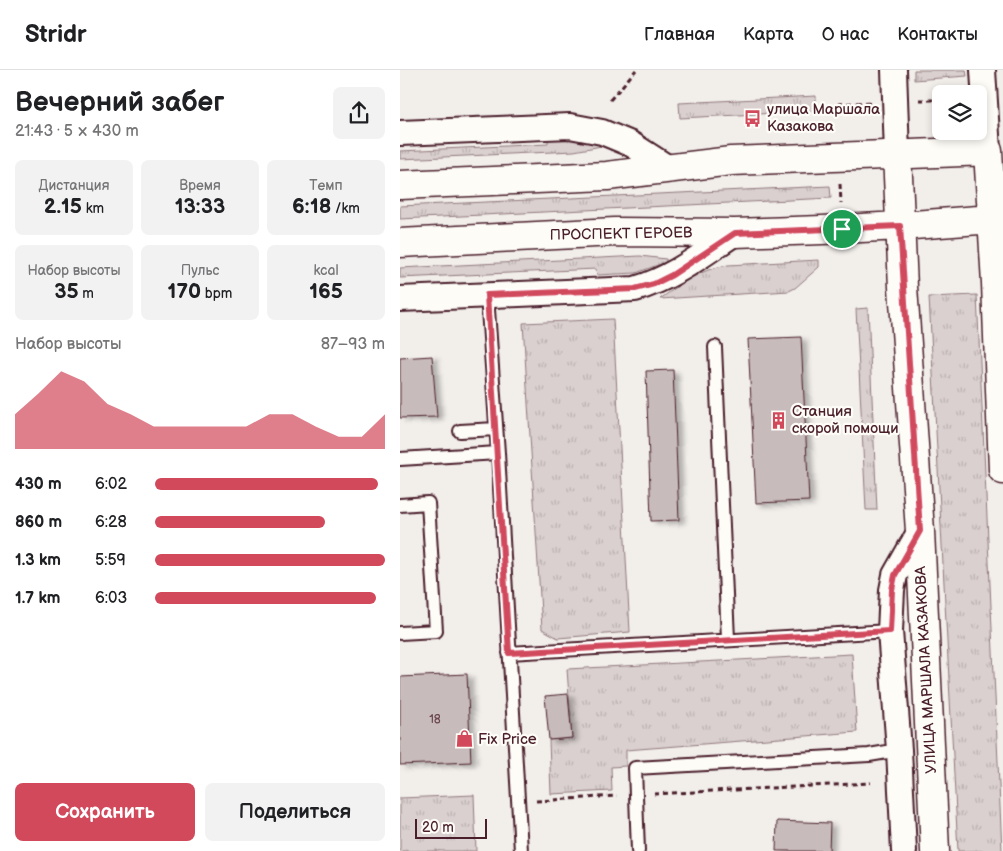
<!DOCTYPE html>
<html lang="ru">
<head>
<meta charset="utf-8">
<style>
	body { margin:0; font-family:"Balsamiq Sans",sans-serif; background:#f2f2f2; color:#202124; height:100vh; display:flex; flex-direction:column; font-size:19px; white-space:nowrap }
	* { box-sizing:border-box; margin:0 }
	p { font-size:16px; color:#757577 }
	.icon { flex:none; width:28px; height:28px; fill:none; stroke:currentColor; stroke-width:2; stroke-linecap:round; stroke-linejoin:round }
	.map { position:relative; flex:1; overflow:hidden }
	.details { display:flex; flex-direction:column; background:#fff; width:400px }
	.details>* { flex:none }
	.fabs { position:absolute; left:532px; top:15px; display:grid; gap:10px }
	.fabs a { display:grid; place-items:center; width:55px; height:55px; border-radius:8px; background:#fff; box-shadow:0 2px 8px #0003; font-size:25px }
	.scale { position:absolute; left:15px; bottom:12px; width:72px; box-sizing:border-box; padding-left:5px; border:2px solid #4a1f2b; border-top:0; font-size:14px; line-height:18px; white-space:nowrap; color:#4a1f2b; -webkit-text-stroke:4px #fdfcf7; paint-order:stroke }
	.pin { position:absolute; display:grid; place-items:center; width:42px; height:42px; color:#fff; margin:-21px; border:2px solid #fff; border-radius:50%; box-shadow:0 1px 5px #0007 }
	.round { display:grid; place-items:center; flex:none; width:52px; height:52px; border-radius:8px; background:#f2f2f2 }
	.headline { display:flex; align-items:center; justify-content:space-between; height:85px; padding:0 15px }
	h1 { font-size:28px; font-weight:700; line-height:38px }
	.stats { display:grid; grid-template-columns:repeat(3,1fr); gap:8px; height:85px; padding:5px 15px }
	.stats div { display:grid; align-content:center; border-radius:8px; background:#f2f2f2; text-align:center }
	.stats b { font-size:21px; font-weight:700 }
	.stats small { font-size:14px; font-weight:400 }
	.stats p { font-size:14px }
	.chart { height:140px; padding:10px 15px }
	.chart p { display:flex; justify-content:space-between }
	.chart svg { width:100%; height:90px; margin-top:5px; fill:#d1495b; opacity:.7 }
	.action { display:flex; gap:10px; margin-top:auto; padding:10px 15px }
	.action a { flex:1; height:58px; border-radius:8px; background:#d1495b; color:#fff; font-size:20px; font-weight:700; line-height:58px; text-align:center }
	.action a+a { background:#f2f2f2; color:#202124 }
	ul { padding:0 15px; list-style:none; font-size:16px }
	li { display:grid; grid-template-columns:80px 60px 1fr; align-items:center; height:38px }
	li i { height:12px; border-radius:6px; background:#d1495b }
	header { display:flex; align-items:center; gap:30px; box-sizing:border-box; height:70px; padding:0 25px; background:#fff; border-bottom:1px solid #e0e0e0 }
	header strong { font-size:24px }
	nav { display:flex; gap:28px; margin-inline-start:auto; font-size:18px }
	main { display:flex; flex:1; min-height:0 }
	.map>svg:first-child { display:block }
	.grass { fill:url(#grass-tufts); stroke:#92787d }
	.building { fill:#c8bbbb; stroke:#4a1f2b; filter:url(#shadow) }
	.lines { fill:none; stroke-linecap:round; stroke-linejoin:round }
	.lane-casing { stroke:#4a1f2b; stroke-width:16 }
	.street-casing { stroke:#4a1f2b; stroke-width:28 }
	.secondary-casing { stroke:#4a1f2b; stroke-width:31 }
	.path { stroke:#4a1f2b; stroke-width:3; stroke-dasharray:5 4; stroke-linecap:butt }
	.lane { stroke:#fdfcf7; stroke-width:12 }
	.street { stroke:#fdfcf7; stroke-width:24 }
	.secondary { stroke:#fdfcf7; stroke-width:28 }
	.route-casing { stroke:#fff; stroke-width:10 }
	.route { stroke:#d1495b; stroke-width:6 }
	.labels { text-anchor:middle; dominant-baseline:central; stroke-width:4.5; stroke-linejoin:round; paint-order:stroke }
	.number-label { font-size:12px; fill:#6a464f }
	.poi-label { font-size:15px; fill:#4a1f2b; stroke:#fdfcf7; text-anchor:start }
	.street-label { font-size:15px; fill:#4a1f2b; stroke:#fdfcf7 }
</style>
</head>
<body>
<header>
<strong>Stridr</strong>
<nav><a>Главная</a><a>Карта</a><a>О нас</a><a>Контакты</a></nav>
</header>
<main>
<section class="details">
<div class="headline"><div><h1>Вечерний забег</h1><p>21:43 · 5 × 430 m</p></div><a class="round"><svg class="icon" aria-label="share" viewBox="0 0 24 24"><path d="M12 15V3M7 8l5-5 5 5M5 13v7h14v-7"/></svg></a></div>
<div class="stats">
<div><p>Дистанция</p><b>2.15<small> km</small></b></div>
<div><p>Время</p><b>13:33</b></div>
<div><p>Темп</p><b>6:18<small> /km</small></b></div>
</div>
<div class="stats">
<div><p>Набор высоты</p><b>35<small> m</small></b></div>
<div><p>Пульс</p><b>170<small> bpm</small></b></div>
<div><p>kcal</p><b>165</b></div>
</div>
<div class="chart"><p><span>Набор высоты</span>87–93 m</p>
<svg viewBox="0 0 160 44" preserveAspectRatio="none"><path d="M0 44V27L10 17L20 6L30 11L40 22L50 27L60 33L70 33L80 33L90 33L100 33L110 27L120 27L130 33L140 38L150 38L160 27V44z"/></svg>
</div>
<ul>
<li><b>430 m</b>6:02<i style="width:97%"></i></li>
<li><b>860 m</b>6:28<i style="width:74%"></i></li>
<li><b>1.3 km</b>5:59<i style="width:100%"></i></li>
<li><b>1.7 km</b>6:03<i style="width:96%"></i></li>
</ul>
<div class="action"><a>Сохранить</a><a>Поделиться</a></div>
</section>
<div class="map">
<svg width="603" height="781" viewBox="0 0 603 781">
	<defs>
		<pattern id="grass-tufts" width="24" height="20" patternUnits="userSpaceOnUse" patternTransform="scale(1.25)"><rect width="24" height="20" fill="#d9d0cf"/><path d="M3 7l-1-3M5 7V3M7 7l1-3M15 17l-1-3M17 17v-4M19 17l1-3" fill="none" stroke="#bcb2b2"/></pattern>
		<filter id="shadow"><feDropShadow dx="5.5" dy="3" stdDeviation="2.5" flood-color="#0004"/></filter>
	</defs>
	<rect width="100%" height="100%" fill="#f2efeb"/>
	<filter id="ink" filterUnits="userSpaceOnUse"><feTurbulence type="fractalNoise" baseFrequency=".02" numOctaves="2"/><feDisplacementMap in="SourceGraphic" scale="10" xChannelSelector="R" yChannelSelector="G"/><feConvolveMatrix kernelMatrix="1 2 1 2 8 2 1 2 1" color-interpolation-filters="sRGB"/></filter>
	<g filter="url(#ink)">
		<!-- grass -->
		<path class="grass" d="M 514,0 L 566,0 L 567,6 L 514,10 Z
			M 416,26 L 416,41 L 280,48 L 279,33 Z
			M 171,64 L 207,75 L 174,81 L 0,89 L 0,81 L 148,74 L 148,65 Z
			M 430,116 L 431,128 L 0,149 L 0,136 Z
			M 240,186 L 266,189 L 266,192 L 236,203 L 197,205 L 196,199 L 0,208 L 0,198 Z
			M 419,190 L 419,197 L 395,218 L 389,221 L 260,229 C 282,213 301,199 328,195 Z
			M 577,225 L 602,781 L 558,781 L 529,227 Z
			M 468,238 L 477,440 L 466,440 L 456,239 Z
			M 213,249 L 230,562 L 158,568 L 142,559 L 123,253 Z
			M 452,584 L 457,662 L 226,680 L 226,696 L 211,697 L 212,721 L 151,724 L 149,670 L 172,668 L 167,599 Z
			M 74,725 L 76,781 L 0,781 L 0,728 Z"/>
		<!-- building -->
		<path class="building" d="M 401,267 L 409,431 L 356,433 L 348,269 Z
			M 32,286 L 37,347 L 0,348 L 0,288 Z
			M 273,300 L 279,450 L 251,451 L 246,301 Z
			M 67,604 L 71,692 L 0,695 L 0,607 Z
			M 168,624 L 172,668 L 149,670 L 145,626 Z
			M 377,751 L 430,753 L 429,781 L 376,781 Z"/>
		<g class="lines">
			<defs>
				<path id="lane" d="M 315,277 L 328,569
					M 60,361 L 96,359
					M 98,383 L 121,781
					M 0,389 L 98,383 L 87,225
					M 0,435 L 28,433 L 36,561 L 0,563
					M 109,583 L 490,561
					M 238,781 L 235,698 L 469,685 L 499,680"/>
				<path id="street" d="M 494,0 L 497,84
					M 583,0 L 588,81
					M 0,63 L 170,56 L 202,62 L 231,74 L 270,99
					M 0,229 L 235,219 C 273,208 303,184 335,163
					M 504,781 L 499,680 L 490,561 L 492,520 L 495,505 L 520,461"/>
				<path id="secondary" d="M 497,84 L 503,217 L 520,461 L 535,781
					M 0,115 L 207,106 L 331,91 L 588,81 L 596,213 L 603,400
					M 0,173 L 215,162 L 335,163 L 422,160 L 500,156 L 592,149"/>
			</defs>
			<!-- lane casing -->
			<use href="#lane" class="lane-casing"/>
			<!-- street casing -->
			<use href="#street" class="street-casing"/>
			<!-- secondary casing -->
			<use href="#secondary" class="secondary-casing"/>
			<!-- path -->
			<path class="path" d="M 210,30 L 236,0
				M 519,30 L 541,30
				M 438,34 L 473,32
				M 440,114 L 441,133
				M 254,724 L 471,713
				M 136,731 L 217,726"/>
			<!-- lane -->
			<use href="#lane" class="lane"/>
			<!-- street -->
			<use href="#street" class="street"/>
			<!-- secondary -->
			<use href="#secondary" class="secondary"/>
		</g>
	</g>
	<g class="lines" filter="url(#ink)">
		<defs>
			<path id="route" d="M 500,156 L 520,461 L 495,505 L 492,520 L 490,561 L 109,583 L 87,225 L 235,219 L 254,214 L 272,205 L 335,163 Z"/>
		</defs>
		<!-- route casing -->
		<use href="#route" class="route-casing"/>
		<!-- route -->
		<use href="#route" class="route"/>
	</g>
	<!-- icons -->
	<defs>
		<symbol id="bus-bare" viewBox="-9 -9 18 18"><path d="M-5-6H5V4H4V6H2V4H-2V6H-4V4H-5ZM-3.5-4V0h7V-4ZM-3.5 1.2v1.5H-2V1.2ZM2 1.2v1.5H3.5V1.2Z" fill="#d1495b" stroke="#fdfcf7" stroke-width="2.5" paint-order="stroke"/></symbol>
		<symbol id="building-bare" viewBox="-9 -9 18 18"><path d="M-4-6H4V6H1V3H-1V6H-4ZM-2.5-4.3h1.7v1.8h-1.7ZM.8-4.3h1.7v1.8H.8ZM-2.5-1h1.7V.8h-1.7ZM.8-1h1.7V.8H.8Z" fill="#d1495b" stroke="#fdfcf7" stroke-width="2.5" paint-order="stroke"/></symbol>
		<symbol id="shop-bare" viewBox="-9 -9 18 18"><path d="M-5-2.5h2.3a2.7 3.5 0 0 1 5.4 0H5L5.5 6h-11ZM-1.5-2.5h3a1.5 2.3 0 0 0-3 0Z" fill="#d1495b" stroke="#fdfcf7" stroke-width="2.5" paint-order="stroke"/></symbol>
	</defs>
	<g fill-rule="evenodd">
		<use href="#bus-bare" x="340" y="36" width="25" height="25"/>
		<use href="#building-bare" x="366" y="338" width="25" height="25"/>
		<use href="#shop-bare" x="52" y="656" width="25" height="25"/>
	</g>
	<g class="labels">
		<!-- number labels -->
		<g class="number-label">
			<text x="35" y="649">18</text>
		</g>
		<!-- poi labels -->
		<g class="poi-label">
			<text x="367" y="39">улица Маршала<tspan x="367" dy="17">Казакова</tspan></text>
			<text x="392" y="341">Станция<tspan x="392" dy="17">скорой помощи</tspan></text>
			<text x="78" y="669">Fix Price</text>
		</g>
		<!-- street labels -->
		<g class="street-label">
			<text transform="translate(221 164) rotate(-1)">ПРОСПЕКТ ГЕРОЕВ</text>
			<text transform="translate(526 600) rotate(-93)">УЛИЦА МАРШАЛА КАЗАКОВА</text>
		</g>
	</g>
</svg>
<div class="fabs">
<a><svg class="icon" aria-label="layers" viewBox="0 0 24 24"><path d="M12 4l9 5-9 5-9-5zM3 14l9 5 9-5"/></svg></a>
</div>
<div class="scale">20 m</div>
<div class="pin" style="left:442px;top:159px;background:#1e9e55"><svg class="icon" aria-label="arrive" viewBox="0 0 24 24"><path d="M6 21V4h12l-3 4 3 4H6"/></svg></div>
</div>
</main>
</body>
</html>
